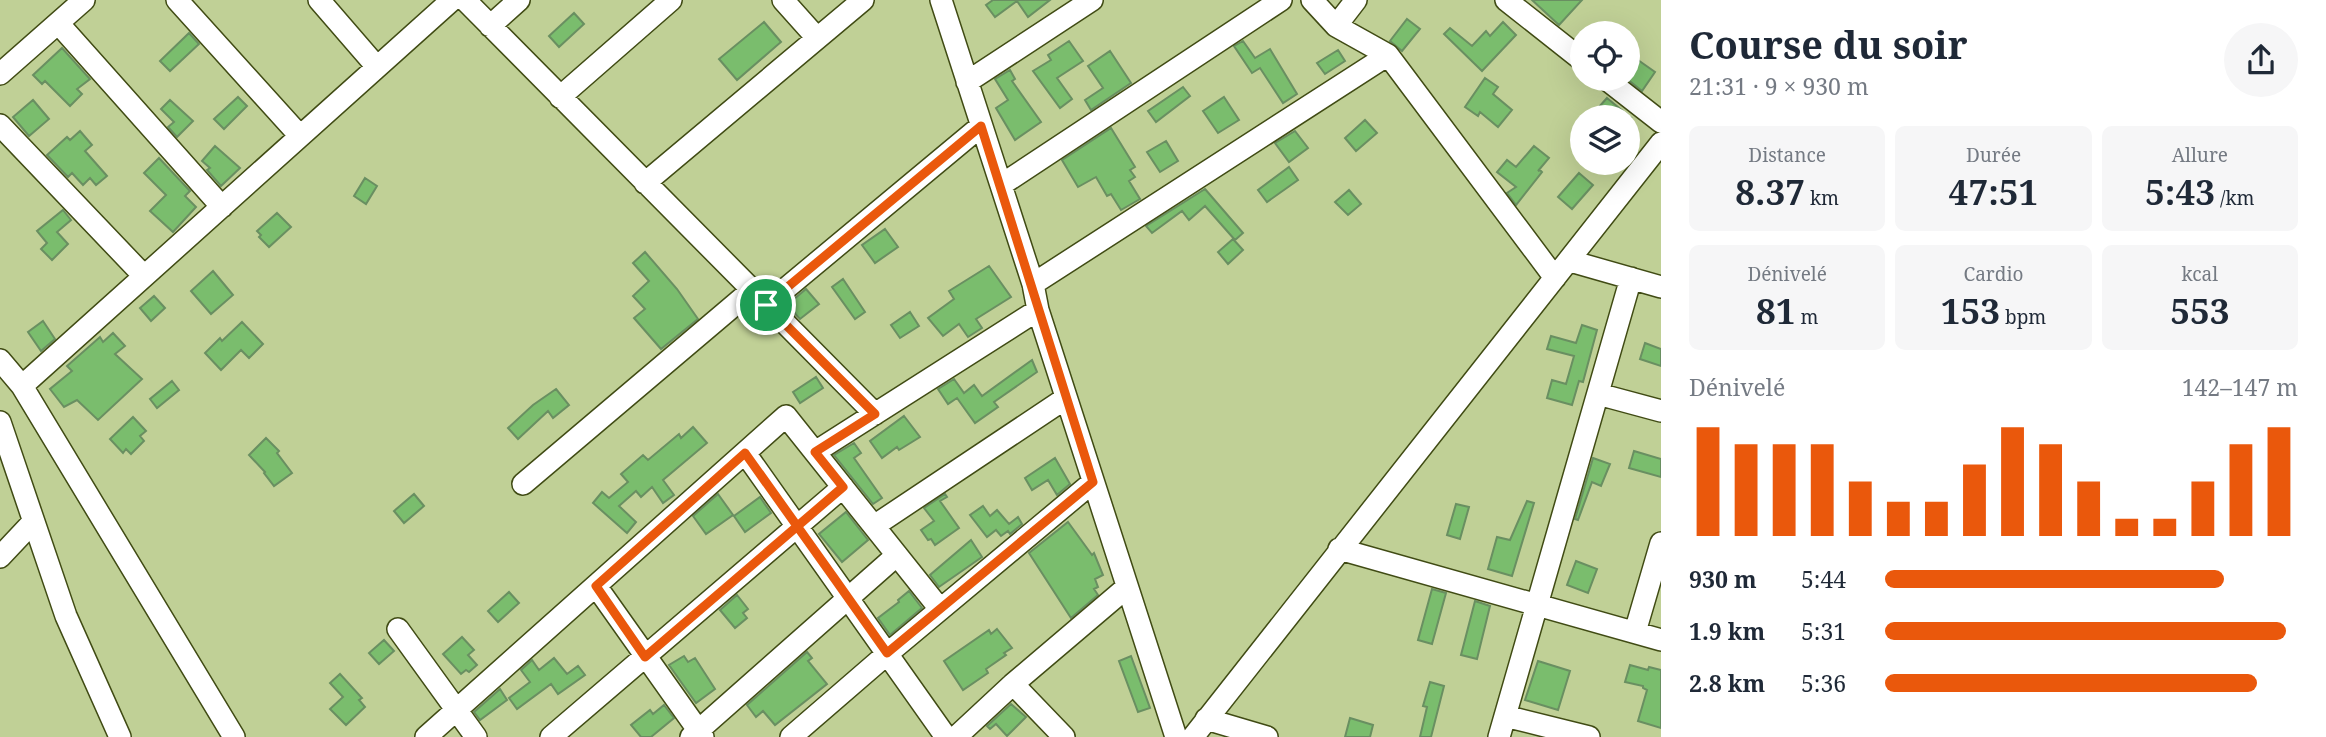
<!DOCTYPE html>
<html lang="fr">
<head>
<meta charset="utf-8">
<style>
	body { margin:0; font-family:"Noto Serif",serif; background:#f6f6f7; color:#1f2937; height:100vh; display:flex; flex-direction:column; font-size:26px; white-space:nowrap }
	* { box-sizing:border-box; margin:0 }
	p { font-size:23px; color:#747a83 }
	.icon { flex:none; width:38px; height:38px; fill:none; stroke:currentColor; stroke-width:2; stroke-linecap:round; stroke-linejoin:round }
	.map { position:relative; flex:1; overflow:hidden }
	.details { display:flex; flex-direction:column; background:#fff; width:665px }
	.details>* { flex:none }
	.fabs { position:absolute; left:1570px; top:21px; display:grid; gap:14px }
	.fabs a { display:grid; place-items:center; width:70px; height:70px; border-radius:50%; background:#fff; box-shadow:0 7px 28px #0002; font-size:35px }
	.pin { position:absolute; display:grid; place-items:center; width:60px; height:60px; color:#fff; margin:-30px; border:4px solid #fff; border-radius:50%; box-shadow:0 2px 7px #0007 }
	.round { display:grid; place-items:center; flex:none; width:74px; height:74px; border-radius:37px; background:#f6f6f7 }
	.head { display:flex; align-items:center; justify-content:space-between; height:119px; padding:0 28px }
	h1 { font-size:38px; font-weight:700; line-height:52px }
	.metrics { display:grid; grid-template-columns:repeat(3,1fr); gap:10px; height:119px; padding:7px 28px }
	.metrics div { display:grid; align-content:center; border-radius:10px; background:#f6f6f7; text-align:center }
	.metrics b { font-size:35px; font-weight:700 }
	.metrics small { font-size:19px; font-weight:400 }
	.metrics p { font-size:19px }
	.chart { height:196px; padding:14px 28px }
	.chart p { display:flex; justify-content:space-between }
	.chart svg { width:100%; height:126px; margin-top:7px; stroke:#ea580c; stroke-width:6 }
	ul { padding:0 28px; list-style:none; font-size:23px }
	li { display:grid; grid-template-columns:112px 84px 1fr; align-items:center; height:52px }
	li i { height:18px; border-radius:9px; background:#ea580c }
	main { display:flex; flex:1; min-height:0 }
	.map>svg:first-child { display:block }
	.building { fill:#7abd6d; stroke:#698f61; stroke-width:2 }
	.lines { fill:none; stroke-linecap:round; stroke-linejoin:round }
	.minor-casing { stroke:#404b14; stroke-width:24 }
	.minor { stroke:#fff; stroke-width:21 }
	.route-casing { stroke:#fff; stroke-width:14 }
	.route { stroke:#ea580c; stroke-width:9 }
</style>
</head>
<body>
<main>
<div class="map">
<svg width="1661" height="737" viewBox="0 0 1661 737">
	<rect width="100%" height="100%" fill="#c0d096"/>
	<!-- building -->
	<path class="building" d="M 993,0 L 1050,0 L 1028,17 L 1017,1 L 995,17 L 986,5 Z
		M 1532,0 L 1582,0 L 1559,25 Z
		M 574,13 L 584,24 L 559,47 L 549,36 Z
		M 1407,19 L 1420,29 L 1402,51 L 1390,41 Z
		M 764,22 L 781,42 L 737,80 L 719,59 Z
		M 1503,22 L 1516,35 L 1482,71 L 1444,34 L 1450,28 L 1472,46 L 1486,31 L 1490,36 Z
		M 189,33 L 199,44 L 170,71 L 160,61 Z
		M 1069,41 L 1083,61 L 1057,78 L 1072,99 L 1060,108 L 1033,71 L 1051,60 L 1048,55 Z
		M 1243,41 L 1255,58 L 1270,49 L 1297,94 L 1283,103 L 1260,68 L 1252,73 L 1234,46 Z
		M 62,48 L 90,79 L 77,89 L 82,94 L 70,106 L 45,81 L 42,84 L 33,75 Z
		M 1338,50 L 1345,61 L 1325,74 L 1317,63 Z
		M 1110,51 L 1131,83 L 1091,110 L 1085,100 L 1103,88 L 1088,66 Z
		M 1638,60 L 1655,72 L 1642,91 L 1627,79 Z
		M 1010,70 L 1015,79 L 1012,81 L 1041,122 L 1015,140 L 996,108 L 1008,100 L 995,79 Z
		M 1485,78 L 1498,87 L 1493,94 L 1512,110 L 1498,127 L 1480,112 L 1478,116 L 1465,107 Z
		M 1183,87 L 1190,96 L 1156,122 L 1148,111 Z
		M 238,97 L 247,106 L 224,129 L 214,119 Z
		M 1224,97 L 1239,120 L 1218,133 L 1203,111 Z
		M 1607,98 L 1630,117 L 1590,117 Z
		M 33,100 L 49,119 L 29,136 L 13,117 Z
		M 170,100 L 193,121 L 177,137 L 168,127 L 174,122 L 161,109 Z
		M 1365,120 L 1377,133 L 1356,151 L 1345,138 Z
		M 1111,128 L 1135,167 L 1130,170 L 1135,177 L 1129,181 L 1140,199 L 1121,210 L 1111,194 L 1107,196 L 1096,177 L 1078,187 L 1062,160 Z
		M 80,131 L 92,145 L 85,151 L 107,176 L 96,185 L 90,178 L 83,185 L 72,173 L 68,177 L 47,155 L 67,137 L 70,140 Z
		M 1295,131 L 1308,148 L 1289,162 L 1275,143 Z
		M 1166,141 L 1178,161 L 1160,172 L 1147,152 Z
		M 215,146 L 240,168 L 221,186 L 207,170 L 210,168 L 202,161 Z
		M 1534,146 L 1549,158 L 1538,171 L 1540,170 L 1542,172 L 1516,205 L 1507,193 L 1516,187 L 1497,172 L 1507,160 L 1516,167 Z
		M 159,158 L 190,191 L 185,196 L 196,207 L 173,232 L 150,211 L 166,195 L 144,173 Z
		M 1289,167 L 1298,180 L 1267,202 L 1258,190 Z
		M 1579,173 L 1593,185 L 1572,209 L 1558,197 Z
		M 365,178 L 377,186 L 366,204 L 354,196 Z
		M 1205,189 L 1243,233 L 1235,240 L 1205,206 L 1189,220 L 1182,211 L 1152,233 L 1146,226 Z
		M 1349,190 L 1361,204 L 1348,215 L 1335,202 Z
		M 63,210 L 71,220 L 57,232 L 68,244 L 52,260 L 41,249 L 47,243 L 37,231 Z
		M 277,213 L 291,227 L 269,247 L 259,237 L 261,235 L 257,231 Z
		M 885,229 L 898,247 L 875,263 L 862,245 Z
		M 1233,239 L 1243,250 L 1228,264 L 1218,252 Z
		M 645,252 L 677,289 L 698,319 L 661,349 L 634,318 L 645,309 L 633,296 L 649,281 L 633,263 Z
		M 989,266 L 1011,297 L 976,319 L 982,328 L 968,337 L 959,324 L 943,336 L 928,318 L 954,299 L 949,291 Z
		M 213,271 L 233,295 L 211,314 L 191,291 Z
		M 843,279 L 865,312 L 855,319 L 832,287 Z
		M 806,289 L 819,304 L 800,319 L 787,305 Z
		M 154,296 L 165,308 L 151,321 L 140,308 Z
		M 910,312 L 919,326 L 900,338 L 891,325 Z
		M 43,321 L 55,339 L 41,351 L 28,332 Z
		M 242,322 L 263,344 L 249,358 L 241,350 L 221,370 L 205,353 L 220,338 L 222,341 Z
		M 1582,325 L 1597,330 L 1583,382 L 1579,381 L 1572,405 L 1547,398 L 1552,380 L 1566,384 L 1574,356 L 1547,349 L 1551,336 L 1576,343 Z
		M 113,333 L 125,346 L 115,354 L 142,379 L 98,420 L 77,400 L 64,407 L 50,389 L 72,371 L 67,366 L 100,337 L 103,342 Z
		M 1645,343 L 1661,349 L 1661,366 L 1640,359 Z
		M 1032,360 L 1037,372 L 994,402 L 998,407 L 975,423 L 957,398 L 948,404 L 938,389 L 954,379 L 964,393 L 974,385 L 982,396 Z
		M 816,377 L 823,388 L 800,403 L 793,392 Z
		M 172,381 L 179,390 L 157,408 L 150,399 Z
		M 556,389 L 569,405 L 553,418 L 548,411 L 518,439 L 508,428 L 533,405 Z
		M 904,416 L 920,437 L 899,450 L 897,447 L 882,458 L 870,441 Z
		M 133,417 L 146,431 L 140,436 L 144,441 L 131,454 L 126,449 L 123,453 L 110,439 Z
		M 693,427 L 707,443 L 663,480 L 674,495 L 663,503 L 652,487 L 641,497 L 636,491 L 619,506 L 636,522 L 627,533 L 593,503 L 602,492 L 609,498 L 628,482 L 621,474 L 643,455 L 648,460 L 679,434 L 681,438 Z
		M 266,438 L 279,451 L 277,453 L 292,473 L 274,486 L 264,473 L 265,472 L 249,455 Z
		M 854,443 L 861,453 L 854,458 L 882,498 L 873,504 L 834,455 Z
		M 1634,451 L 1661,459 L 1661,477 L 1629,468 Z
		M 1055,458 L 1070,484 L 1057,495 L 1048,480 L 1032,490 L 1025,478 Z
		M 1593,458 L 1610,464 L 1601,486 L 1592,482 L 1578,520 L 1575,519 Z
		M 414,494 L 424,506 L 404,523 L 394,511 Z
		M 718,494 L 733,515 L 706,534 L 693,516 Z
		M 945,494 L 947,497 L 940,501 L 959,528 L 935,545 L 931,539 L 928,540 L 921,530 L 934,521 L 924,508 Z
		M 760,497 L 771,513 L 745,532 L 734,516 Z
		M 1527,501 L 1534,503 L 1512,576 L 1488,569 L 1497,537 L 1510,540 Z
		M 1456,504 L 1469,507 L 1460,539 L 1447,535 Z
		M 983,506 L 990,516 L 997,510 L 1009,524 L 1018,517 L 1022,524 L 1010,534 L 1008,531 L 1001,536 L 996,530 L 987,537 L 970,515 Z
		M 846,512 L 868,540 L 842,562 L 819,534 Z
		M 1068,522 L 1092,555 L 1094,553 L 1103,575 L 1095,579 L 1098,587 L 1094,589 L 1098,595 L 1071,618 L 1029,553 Z
		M 971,540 L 982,557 L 939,587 L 930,575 Z
		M 1576,561 L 1597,569 L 1588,593 L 1567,585 Z
		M 1432,589 L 1446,593 L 1432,644 L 1418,640 Z
		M 909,591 L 922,608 L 890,635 L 878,618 L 899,602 L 898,600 Z
		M 509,592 L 519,603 L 498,622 L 488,611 Z
		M 737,595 L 748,609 L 743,613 L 747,618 L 735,628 L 720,610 Z
		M 1475,601 L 1490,606 L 1477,659 L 1461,655 Z
		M 997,629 L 1012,648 L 1004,653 L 1006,655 L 986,669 L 988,673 L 963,690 L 944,661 L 989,630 L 991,634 Z
		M 462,637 L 474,650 L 468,655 L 477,665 L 469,672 L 466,670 L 461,674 L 443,654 Z
		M 384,640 L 394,651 L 379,664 L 369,653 Z
		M 807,652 L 812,658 L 808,661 L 827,684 L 775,725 L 763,711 L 756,717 L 747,705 Z
		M 684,656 L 688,662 L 695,658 L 715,689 L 696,703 L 669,665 Z
		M 1131,656 L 1150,708 L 1138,712 L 1119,661 Z
		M 554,658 L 567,674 L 578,666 L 585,675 L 558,694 L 551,684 L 517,709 L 509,698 L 530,682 L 521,670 L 532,660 L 539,670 Z
		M 1538,661 L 1570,671 L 1558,710 L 1525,700 Z
		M 1630,665 L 1648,670 L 1649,667 L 1661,670 L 1661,728 L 1638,721 L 1647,690 L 1643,688 L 1643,686 L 1625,682 Z
		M 340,674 L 362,698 L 359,700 L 365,707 L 346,725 L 330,709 L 343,697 L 330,683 Z
		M 1430,682 L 1444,686 L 1431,737 L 1420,737 L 1427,707 L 1423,706 Z
		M 500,689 L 507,700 L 480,720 L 474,712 Z
		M 1011,704 L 1026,717 L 1007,736 L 996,724 L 990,729 L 987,726 Z
		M 664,705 L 674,718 L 651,737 L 641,737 L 631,725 L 650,710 L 653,714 Z
		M 1350,718 L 1373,725 L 1370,737 L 1345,737 Z"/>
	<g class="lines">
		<defs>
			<path id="minor" d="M 177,0 L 300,136
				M 319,0 L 377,67
				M 465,0 L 875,414
				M 783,0 L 817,38
				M 941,0 L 1033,284 L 1038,310 L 1176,737
				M 1312,0 L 1336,26 L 1388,55 L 1555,278
				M 1506,0 L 1582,60
				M 58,23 L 222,207
				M 490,26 L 519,0
				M 1336,26 L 1356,0
				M 0,74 L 84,0
				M 1606,79 L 1661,122
				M 967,82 L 1092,0
				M 560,97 L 671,0
				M 0,125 L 144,276
				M 645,183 L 863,0
				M 1001,185 L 1281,0
				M 1570,261 L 1661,287
				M 1033,284 L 1388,55
				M 766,305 L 981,126
				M 0,360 L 22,386 L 234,737
				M 22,386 L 452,0
				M 1598,394 L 1661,411
				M 0,422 L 66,616 L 120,737
				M 815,452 L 1038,310
				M 745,453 L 946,737
				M 523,484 L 752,290
				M 874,526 L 1066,398
				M 1339,549 L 1661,640
				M 0,557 L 33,522
				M 596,586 L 703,737
				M 398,629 L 476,737
				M 1635,632 L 1661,543
				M 1013,684 L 1064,737
				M 1505,716 L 1589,737
				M 1206,719 L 1267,737
				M 426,737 L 786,416 L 940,609
				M 551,737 L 843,487
				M 691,737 L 897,555
				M 791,737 L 887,654 L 1093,482
				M 956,737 L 1013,684 L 1126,588
				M 1193,737 L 1661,143
				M 1499,737 L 1631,278"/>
		</defs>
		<!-- minor casing -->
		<use href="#minor" class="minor-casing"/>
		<!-- minor -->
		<use href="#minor" class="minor"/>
	</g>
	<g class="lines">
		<defs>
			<path id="route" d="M 766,305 L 875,414 L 815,452 L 843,487 L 645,657 L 596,586 L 745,453 C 793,520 840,586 887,653 L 1093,482 L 981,126 L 766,305"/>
		</defs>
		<!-- route casing -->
		<use href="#route" class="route-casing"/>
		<!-- route -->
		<use href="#route" class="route"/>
	</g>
</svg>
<div class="fabs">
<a><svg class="icon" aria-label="locate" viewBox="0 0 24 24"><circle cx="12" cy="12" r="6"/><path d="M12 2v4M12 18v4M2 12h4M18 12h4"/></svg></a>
<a><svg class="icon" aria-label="layers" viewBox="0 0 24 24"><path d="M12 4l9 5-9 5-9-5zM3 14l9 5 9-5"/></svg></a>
</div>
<div class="pin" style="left:766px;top:305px;background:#1e9e55"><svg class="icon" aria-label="arrive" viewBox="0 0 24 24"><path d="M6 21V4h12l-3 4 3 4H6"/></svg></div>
</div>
<section class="details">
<div class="head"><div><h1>Course du soir</h1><p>21:31 · 9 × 930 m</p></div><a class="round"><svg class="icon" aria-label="share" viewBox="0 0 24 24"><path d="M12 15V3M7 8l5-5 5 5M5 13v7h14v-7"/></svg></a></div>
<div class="metrics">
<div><p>Distance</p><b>8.37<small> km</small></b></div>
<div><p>Durée</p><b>47:51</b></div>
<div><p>Allure</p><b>5:43<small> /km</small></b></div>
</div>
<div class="metrics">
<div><p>Dénivelé</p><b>81<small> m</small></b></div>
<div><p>Cardio</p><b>153<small> bpm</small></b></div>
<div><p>kcal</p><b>553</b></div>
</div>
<div class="chart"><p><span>Dénivelé</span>142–147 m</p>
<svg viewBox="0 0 160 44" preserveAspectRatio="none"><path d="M5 44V6M15 44V12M25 44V12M35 44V12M45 44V25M55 44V32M65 44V32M75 44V19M85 44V6M95 44V12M105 44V25M115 44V38M125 44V38M135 44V25M145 44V12M155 44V6"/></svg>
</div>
<ul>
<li><b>930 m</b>5:44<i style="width:82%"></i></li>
<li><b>1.9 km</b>5:31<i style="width:97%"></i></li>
<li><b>2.8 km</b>5:36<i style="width:90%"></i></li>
</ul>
</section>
</main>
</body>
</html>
